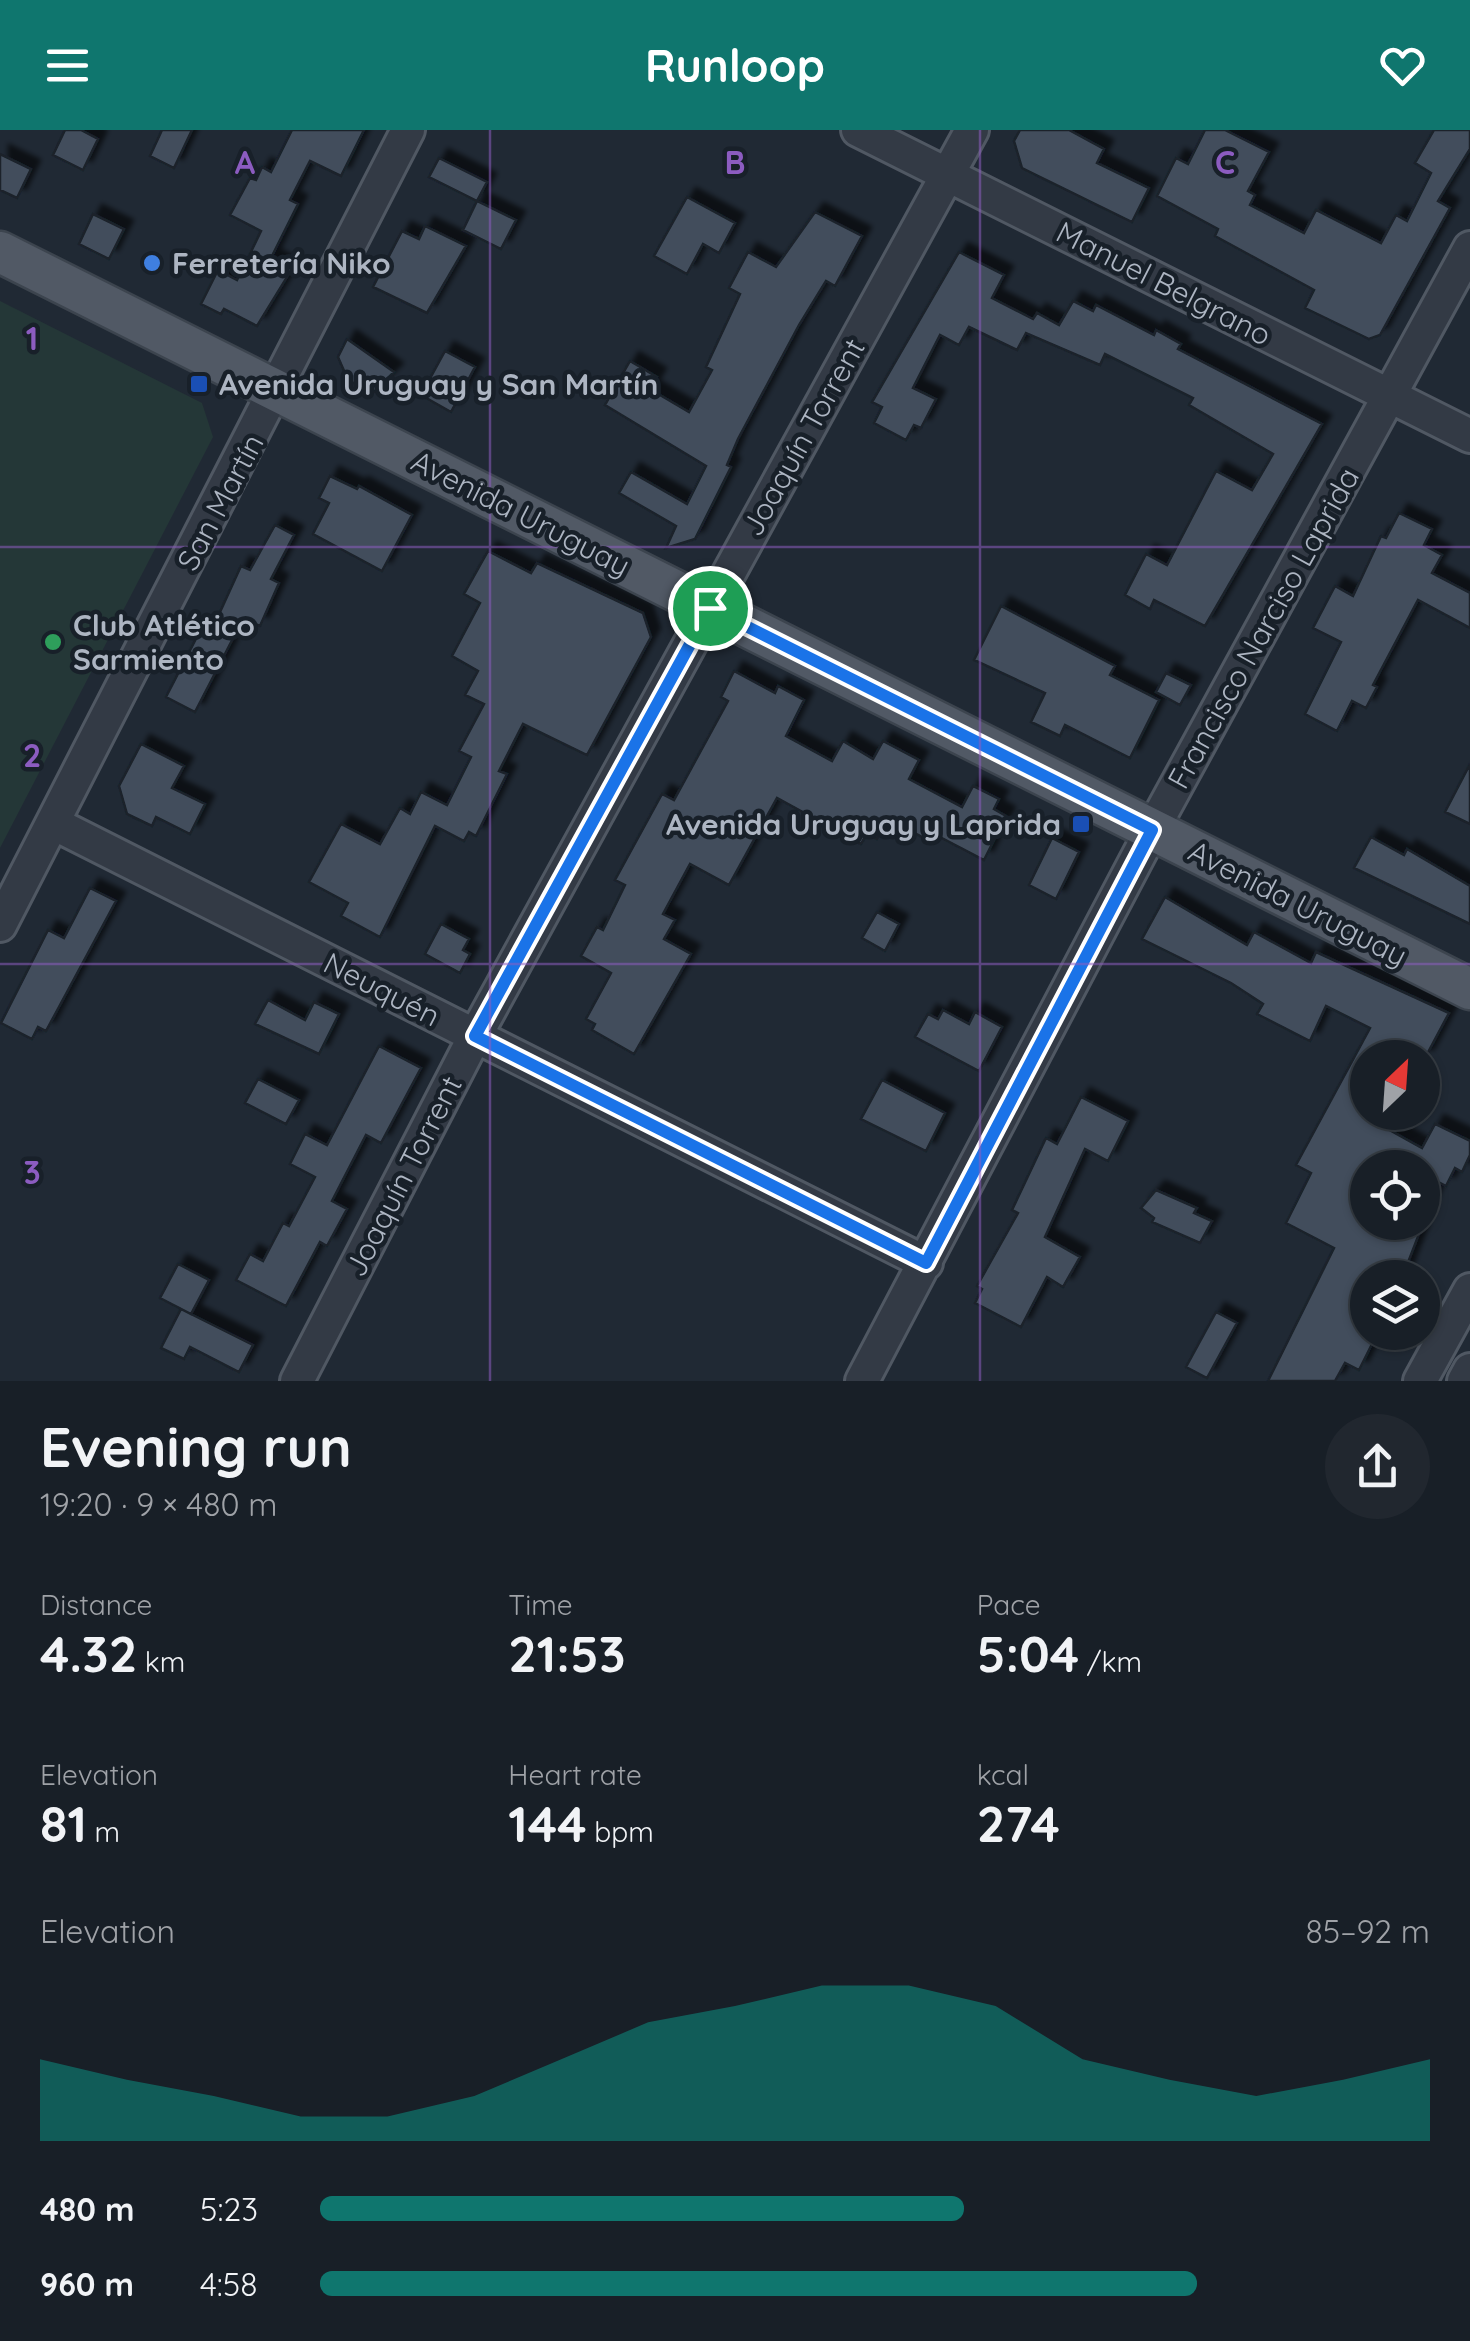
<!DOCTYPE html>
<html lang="en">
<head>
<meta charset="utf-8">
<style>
	body { margin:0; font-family:Quicksand,sans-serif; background:#21272f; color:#f1f3f6; height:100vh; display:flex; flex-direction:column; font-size:38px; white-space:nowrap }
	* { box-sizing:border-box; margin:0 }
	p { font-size:32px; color:#9fa2a7 }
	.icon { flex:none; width:55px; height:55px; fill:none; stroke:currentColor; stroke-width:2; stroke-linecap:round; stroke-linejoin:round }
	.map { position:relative; height:1251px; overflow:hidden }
	.sheet { display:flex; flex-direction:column; background:#181f27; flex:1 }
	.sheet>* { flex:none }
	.needle { width:65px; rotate:25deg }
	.buttons { position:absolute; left:1350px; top:910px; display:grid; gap:20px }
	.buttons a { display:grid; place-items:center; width:90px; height:90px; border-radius:50%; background:#181f27; box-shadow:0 2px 8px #0004,0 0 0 2px #363d44; font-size:50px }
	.pin { position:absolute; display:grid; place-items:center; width:85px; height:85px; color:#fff; margin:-42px; border:5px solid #fff; border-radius:50%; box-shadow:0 2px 10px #0007 }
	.round { display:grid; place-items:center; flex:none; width:105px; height:105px; border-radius:52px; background:#21272f }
	.summary { display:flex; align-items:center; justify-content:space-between; height:170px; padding:0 40px }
	h1 { font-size:55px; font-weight:700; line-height:75px }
	.metrics { display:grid; grid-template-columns:repeat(3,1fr); gap:15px; height:170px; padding:10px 40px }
	.metrics div { display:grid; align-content:center }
	.metrics b { font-size:50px; font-weight:700 }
	.metrics small { font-size:28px; font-weight:400 }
	.metrics p { font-size:28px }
	.chart { height:280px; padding:20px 40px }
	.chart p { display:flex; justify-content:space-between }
	.chart svg { width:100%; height:180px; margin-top:10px; fill:#0f766e; opacity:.7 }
	ul { padding:0 40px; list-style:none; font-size:32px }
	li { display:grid; grid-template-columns:160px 120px 1fr; align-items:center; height:75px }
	li i { height:25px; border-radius:12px; background:#0f766e }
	header { display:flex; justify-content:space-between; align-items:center; height:130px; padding:0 40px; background:#0f766e; color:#fff; font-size:45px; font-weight:700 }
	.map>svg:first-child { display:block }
	.green { fill:#243737 }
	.building { fill:#434e5c; stroke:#1a222b; stroke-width:2.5; filter:url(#shadow) }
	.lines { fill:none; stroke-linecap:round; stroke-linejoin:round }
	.minor-casing { stroke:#505863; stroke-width:38 }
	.major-casing { stroke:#3c444e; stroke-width:45 }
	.minor { stroke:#333a45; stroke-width:32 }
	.major { stroke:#515965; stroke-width:40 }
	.route-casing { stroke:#fff; stroke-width:20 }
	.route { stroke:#1a73e8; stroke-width:12 }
	.grid { fill:none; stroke:#8c5cc0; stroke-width:2.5; stroke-opacity:0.55 }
	.shop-dot { fill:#3f7fe0; stroke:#182029; stroke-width:4 }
	.transit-dot { fill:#1a4fb4; stroke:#182029; stroke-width:4 }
	.leisure-dot { fill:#2e9e5b; stroke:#182029; stroke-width:4 }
	.labels { text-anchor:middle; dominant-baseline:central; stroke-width:9; stroke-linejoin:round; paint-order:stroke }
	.poi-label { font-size:30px; font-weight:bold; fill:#adb5c2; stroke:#182029; text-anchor:start }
	.street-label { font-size:30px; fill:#adb5c2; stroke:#182029 }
	.grid-label { font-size:32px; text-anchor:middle; font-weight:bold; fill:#8c5cc0; stroke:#182029; stroke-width:9; stroke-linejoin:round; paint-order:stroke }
</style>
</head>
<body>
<header><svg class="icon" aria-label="menu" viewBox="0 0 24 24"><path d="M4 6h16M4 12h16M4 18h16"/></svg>Runloop<svg class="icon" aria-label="heart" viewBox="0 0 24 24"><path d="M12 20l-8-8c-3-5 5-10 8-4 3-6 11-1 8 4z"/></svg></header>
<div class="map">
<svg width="1470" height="1251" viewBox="0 0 1470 1251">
	<defs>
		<filter id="shadow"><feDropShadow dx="9" dy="-9" stdDeviation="2.5" flood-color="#0009"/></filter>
	</defs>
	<rect width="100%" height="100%" fill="#202934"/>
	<!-- green -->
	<path class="green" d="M 0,171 L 202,273 L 213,307 L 0,718 Z"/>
	<!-- building -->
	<path class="building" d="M 65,0 L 81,0 L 98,9 L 83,40 L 53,25 Z
		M 162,0 L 192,0 L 174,38 L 150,26 Z
		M 292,0 L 364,0 L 341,46 L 310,31 L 290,70 L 298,74 L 271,128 L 292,139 L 257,196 L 224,179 L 221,184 L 201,174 L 218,140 L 237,150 L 249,126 L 261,101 L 230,85 L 250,48 L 256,50 L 262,37 L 271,42 Z
		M 1020,0 L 1069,0 L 1104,19 L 1097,33 L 1149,58 L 1132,92 L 1022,38 L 1014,11 Z
		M 1205,0 L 1225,0 L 1269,22 L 1248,61 L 1255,65 L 1250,75 L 1304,103 L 1316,80 L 1381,113 L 1396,85 L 1407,91 L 1431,43 L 1415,33 L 1434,0 L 1470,0 L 1470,19 L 1438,71 L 1450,78 L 1380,205 L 1369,209 L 1305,178 L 1314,160 L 1215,106 L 1218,99 L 1157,66 L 1176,28 L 1188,34 Z
		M 0,24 L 31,39 L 17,68 L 0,60 Z
		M 439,28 L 487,52 L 477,71 L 429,47 Z
		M 687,67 L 735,93 L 719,123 L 703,114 L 687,144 L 654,126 Z
		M 477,71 L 516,90 L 501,119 L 463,100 Z
		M 815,82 L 862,106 L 835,156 L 826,151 L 799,195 L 738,309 L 727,335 L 731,337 L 695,409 L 666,418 L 676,396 L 619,363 L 631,342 L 687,374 L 706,336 L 605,275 L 630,231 L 657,247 L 650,259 L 689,282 L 712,240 L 706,237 L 740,164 L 729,158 L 748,122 L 776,137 Z
		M 93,84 L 124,99 L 109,129 L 79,114 Z
		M 425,96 L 466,116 L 427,183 L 373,157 L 402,101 L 419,109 Z
		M 959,122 L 1004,145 L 992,168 L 1033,189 L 1037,183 L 1059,195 L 1073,171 L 1093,181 L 1096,175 L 1154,205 L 1156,200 L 1181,214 L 1178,219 L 1322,294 L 1205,496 L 1154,470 L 1150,479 L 1125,465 L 1146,424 L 1167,435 L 1216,341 L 1252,360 L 1273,324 L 1189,275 L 1193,268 L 1105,224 L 1100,235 L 1026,203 L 1017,220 L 969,197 L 959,215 L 940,205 L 913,258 L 936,269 L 921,298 L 914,295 L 906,310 L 874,293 L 882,277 L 872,272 Z
		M 347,209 L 394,242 L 373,263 L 348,250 L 338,227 Z
		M 445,221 L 475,237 L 451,282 L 421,265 Z
		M 330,346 L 357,359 L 359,356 L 412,385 L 382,441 L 313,404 L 329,373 L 319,368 Z
		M 1399,383 L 1432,399 L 1424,415 L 1442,425 L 1432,443 L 1470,463 L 1470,498 L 1418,470 L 1373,555 L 1377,557 L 1366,578 L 1352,571 L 1337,601 L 1305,584 L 1341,512 L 1313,498 L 1335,456 L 1353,466 L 1381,406 L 1386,408 Z
		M 275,395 L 294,405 L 271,449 L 279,453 L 260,496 L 243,489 L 195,582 L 166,567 L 201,499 L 210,504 L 241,436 L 250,440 Z
		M 488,421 L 531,443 L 537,433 L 643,483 L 651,507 L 587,625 L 523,594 L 499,641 L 507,644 L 476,706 L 469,702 L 464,711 L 435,696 L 380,807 L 341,786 L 348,773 L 309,752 L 341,694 L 380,714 L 400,678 L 410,684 L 421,662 L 447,675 L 471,627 L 459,621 L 484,574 L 465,565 L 478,541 L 452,526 L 480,473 L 464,464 Z
		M 1001,476 L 1115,536 L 1110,545 L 1159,570 L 1130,628 L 1065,595 L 1060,606 L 1031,592 L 1045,563 L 974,530 Z
		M 734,541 L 775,563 L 778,556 L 804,570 L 786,606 L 832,631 L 843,611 L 873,629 L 883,611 L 919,630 L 909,649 L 962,677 L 973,656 L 999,669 L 994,679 L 1006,686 L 984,730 L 930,702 L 926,709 L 888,689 L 877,709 L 867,704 L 861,714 L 777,668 L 729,755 L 690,734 L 663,784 L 675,790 L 664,809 L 691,824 L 634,924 L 592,900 L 595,894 L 586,889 L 611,843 L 581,826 L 597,797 L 603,800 L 625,755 L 615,750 L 662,664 L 674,670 L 728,571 L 721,567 Z
		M 1166,543 L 1191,555 L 1180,575 L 1156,562 Z
		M 141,614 L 184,636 L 172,658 L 205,674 L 190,704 L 156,687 L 152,696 L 127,684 L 119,656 Z
		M 1470,634 L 1470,694 L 1445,682 Z
		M 1371,707 L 1404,725 L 1407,719 L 1470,756 L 1470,794 L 1354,738 Z
		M 1052,708 L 1079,722 L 1056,769 L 1029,755 Z
		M 90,758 L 116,771 L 46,901 L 38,897 L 32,909 L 1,893 L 48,800 L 64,808 Z
		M 1165,767 L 1247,815 L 1254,802 L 1311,833 L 1316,822 L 1449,883 L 1425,928 L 1368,928 L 1368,982 L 1395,982 L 1386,998 L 1422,1018 L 1435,994 L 1470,1011 L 1470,1025 L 1462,1042 L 1455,1038 L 1446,1056 L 1440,1053 L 1422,1088 L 1422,1038 L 1368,1038 L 1368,1092 L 1420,1092 L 1419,1104 L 1402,1148 L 1368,1148 L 1368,1204 L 1375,1208 L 1359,1240 L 1345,1233 L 1335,1251 L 1268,1251 L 1334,1118 L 1286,1093 L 1311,1043 L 1296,1035 L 1370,898 L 1326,876 L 1310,911 L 1257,884 L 1263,874 L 1231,853 L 1142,809 Z
		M 877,782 L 899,794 L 885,821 L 862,808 Z
		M 441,794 L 469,809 L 463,820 L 470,824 L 460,843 L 425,824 Z
		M 268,870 L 305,890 L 314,872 L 339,884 L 319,924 L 255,894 Z
		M 943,880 L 969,894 L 975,882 L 1002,897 L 979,941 L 915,907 L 928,884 L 938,889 Z
		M 379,916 L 421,938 L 381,1013 L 366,1005 L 332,1071 L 347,1079 L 327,1116 L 320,1112 L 286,1176 L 236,1150 L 250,1124 L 263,1131 L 283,1093 L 289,1096 L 315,1047 L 290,1034 L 305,1004 L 327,1015 Z
		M 258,949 L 299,970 L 286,994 L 245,973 Z
		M 882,950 L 945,983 L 926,1021 L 861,989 Z
		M 1081,967 L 1128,991 L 1108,1031 L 1085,1019 L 1045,1107 L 1080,1127 L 1063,1157 L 1047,1147 L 1021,1197 L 975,1173 L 982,1159 L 977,1156 L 1018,1083 L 1012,1080 L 1046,1008 L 1057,1014 Z
		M 1156,1060 L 1197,1078 L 1194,1083 L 1212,1091 L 1200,1113 L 1152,1092 L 1154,1088 L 1141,1078 Z
		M 178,1134 L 209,1150 L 191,1184 L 160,1168 Z
		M 181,1179 L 253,1215 L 239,1242 L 190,1217 L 184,1229 L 161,1218 Z
		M 1216,1182 L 1237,1193 L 1207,1248 L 1186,1237 Z"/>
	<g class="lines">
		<defs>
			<path id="minor" d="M 858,0 L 1470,306
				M 53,693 L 926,1133
				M 0,795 L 408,0
				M 297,1251 L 475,906 L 972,0
				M 862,1251 L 1152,700 L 1470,118
				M 1420,1251 L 1470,1160
				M 1464,1251 L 1470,1240"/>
			<path id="major" d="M 0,122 L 1470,859"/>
		</defs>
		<!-- minor casing -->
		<use href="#minor" class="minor-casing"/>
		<!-- major casing -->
		<use href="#major" class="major-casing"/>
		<!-- minor -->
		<use href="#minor" class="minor"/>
		<!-- major -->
		<use href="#major" class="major"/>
	</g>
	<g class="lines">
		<defs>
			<path id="route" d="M 710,478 L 1152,700 L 926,1133 L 475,906 Z"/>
		</defs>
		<!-- route casing -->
		<use href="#route" class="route-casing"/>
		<!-- route -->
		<use href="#route" class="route"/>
	</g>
	<!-- grid -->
	<path class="grid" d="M 490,0 L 490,1251M 980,0 L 980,1251M 0,417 L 1470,417M 0,834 L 1470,834"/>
	<!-- markers -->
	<circle class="shop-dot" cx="152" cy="133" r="10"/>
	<g class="transit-dot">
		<rect x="189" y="244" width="20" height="20" rx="5"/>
		<rect x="1071" y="684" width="20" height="20" rx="5"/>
	</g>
	<circle class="leisure-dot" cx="53" cy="512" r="10"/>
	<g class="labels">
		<!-- poi labels -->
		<g class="poi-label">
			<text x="172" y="133">Ferretería Niko</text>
			<text x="219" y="254">Avenida Uruguay y San Martín</text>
			<text x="73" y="495">Club Atlético<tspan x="73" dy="34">Sarmiento</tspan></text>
			<text x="1061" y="694" text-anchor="end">Avenida Uruguay y Laprida</text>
		</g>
		<!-- street labels -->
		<g class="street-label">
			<text transform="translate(1164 153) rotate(27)">Manuel Belgrano</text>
			<text transform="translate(803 307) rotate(-61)">Joaquín Torrent</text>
			<text transform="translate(220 372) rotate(-62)">San Martín</text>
			<text transform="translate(521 383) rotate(27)">Avenida Uruguay</text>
			<text transform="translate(1263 498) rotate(-61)">Francisco Narciso Laprida</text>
			<text transform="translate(1298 773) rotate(27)">Avenida Uruguay</text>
			<text transform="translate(382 859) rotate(27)">Neuquén</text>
			<text transform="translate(403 1046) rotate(-63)">Joaquín Torrent</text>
		</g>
	</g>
	<g class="grid-label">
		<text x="245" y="44">A</text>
		<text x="735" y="44">B</text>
		<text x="1225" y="44">C</text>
		<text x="32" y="220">1</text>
		<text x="32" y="637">2</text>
		<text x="32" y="1054">3</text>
	</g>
</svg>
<div class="buttons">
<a><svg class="needle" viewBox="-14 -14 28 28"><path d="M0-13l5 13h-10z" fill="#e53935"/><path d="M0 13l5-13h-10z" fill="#9fa2a7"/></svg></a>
<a><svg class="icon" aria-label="locate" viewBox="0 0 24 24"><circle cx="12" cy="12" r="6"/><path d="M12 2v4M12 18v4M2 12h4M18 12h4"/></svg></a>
<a><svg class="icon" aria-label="layers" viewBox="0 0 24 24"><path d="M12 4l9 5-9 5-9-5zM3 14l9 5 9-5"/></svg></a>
</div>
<div class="pin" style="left:710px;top:478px;background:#1e9e55"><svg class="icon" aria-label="arrive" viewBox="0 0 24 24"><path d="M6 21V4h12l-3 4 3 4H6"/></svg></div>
</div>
<section class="sheet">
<div class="summary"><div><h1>Evening run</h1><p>19:20 · 9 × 480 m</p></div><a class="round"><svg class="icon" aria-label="share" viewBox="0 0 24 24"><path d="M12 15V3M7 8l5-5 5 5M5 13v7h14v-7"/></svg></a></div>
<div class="metrics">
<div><p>Distance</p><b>4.32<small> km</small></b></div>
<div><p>Time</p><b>21:53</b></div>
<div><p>Pace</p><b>5:04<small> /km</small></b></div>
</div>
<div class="metrics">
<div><p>Elevation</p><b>81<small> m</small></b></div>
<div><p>Heart rate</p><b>144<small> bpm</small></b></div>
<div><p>kcal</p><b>274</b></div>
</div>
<div class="chart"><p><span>Elevation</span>85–92 m</p>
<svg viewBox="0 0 160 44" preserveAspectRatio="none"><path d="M0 44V24L10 29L20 33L30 38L40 38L50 33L60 24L70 15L80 11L90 6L100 6L110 11L120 24L130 29L140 33L150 29L160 24V44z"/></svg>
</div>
<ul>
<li><b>480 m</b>5:23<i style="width:58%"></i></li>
<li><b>960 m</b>4:58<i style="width:79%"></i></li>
</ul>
</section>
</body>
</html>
